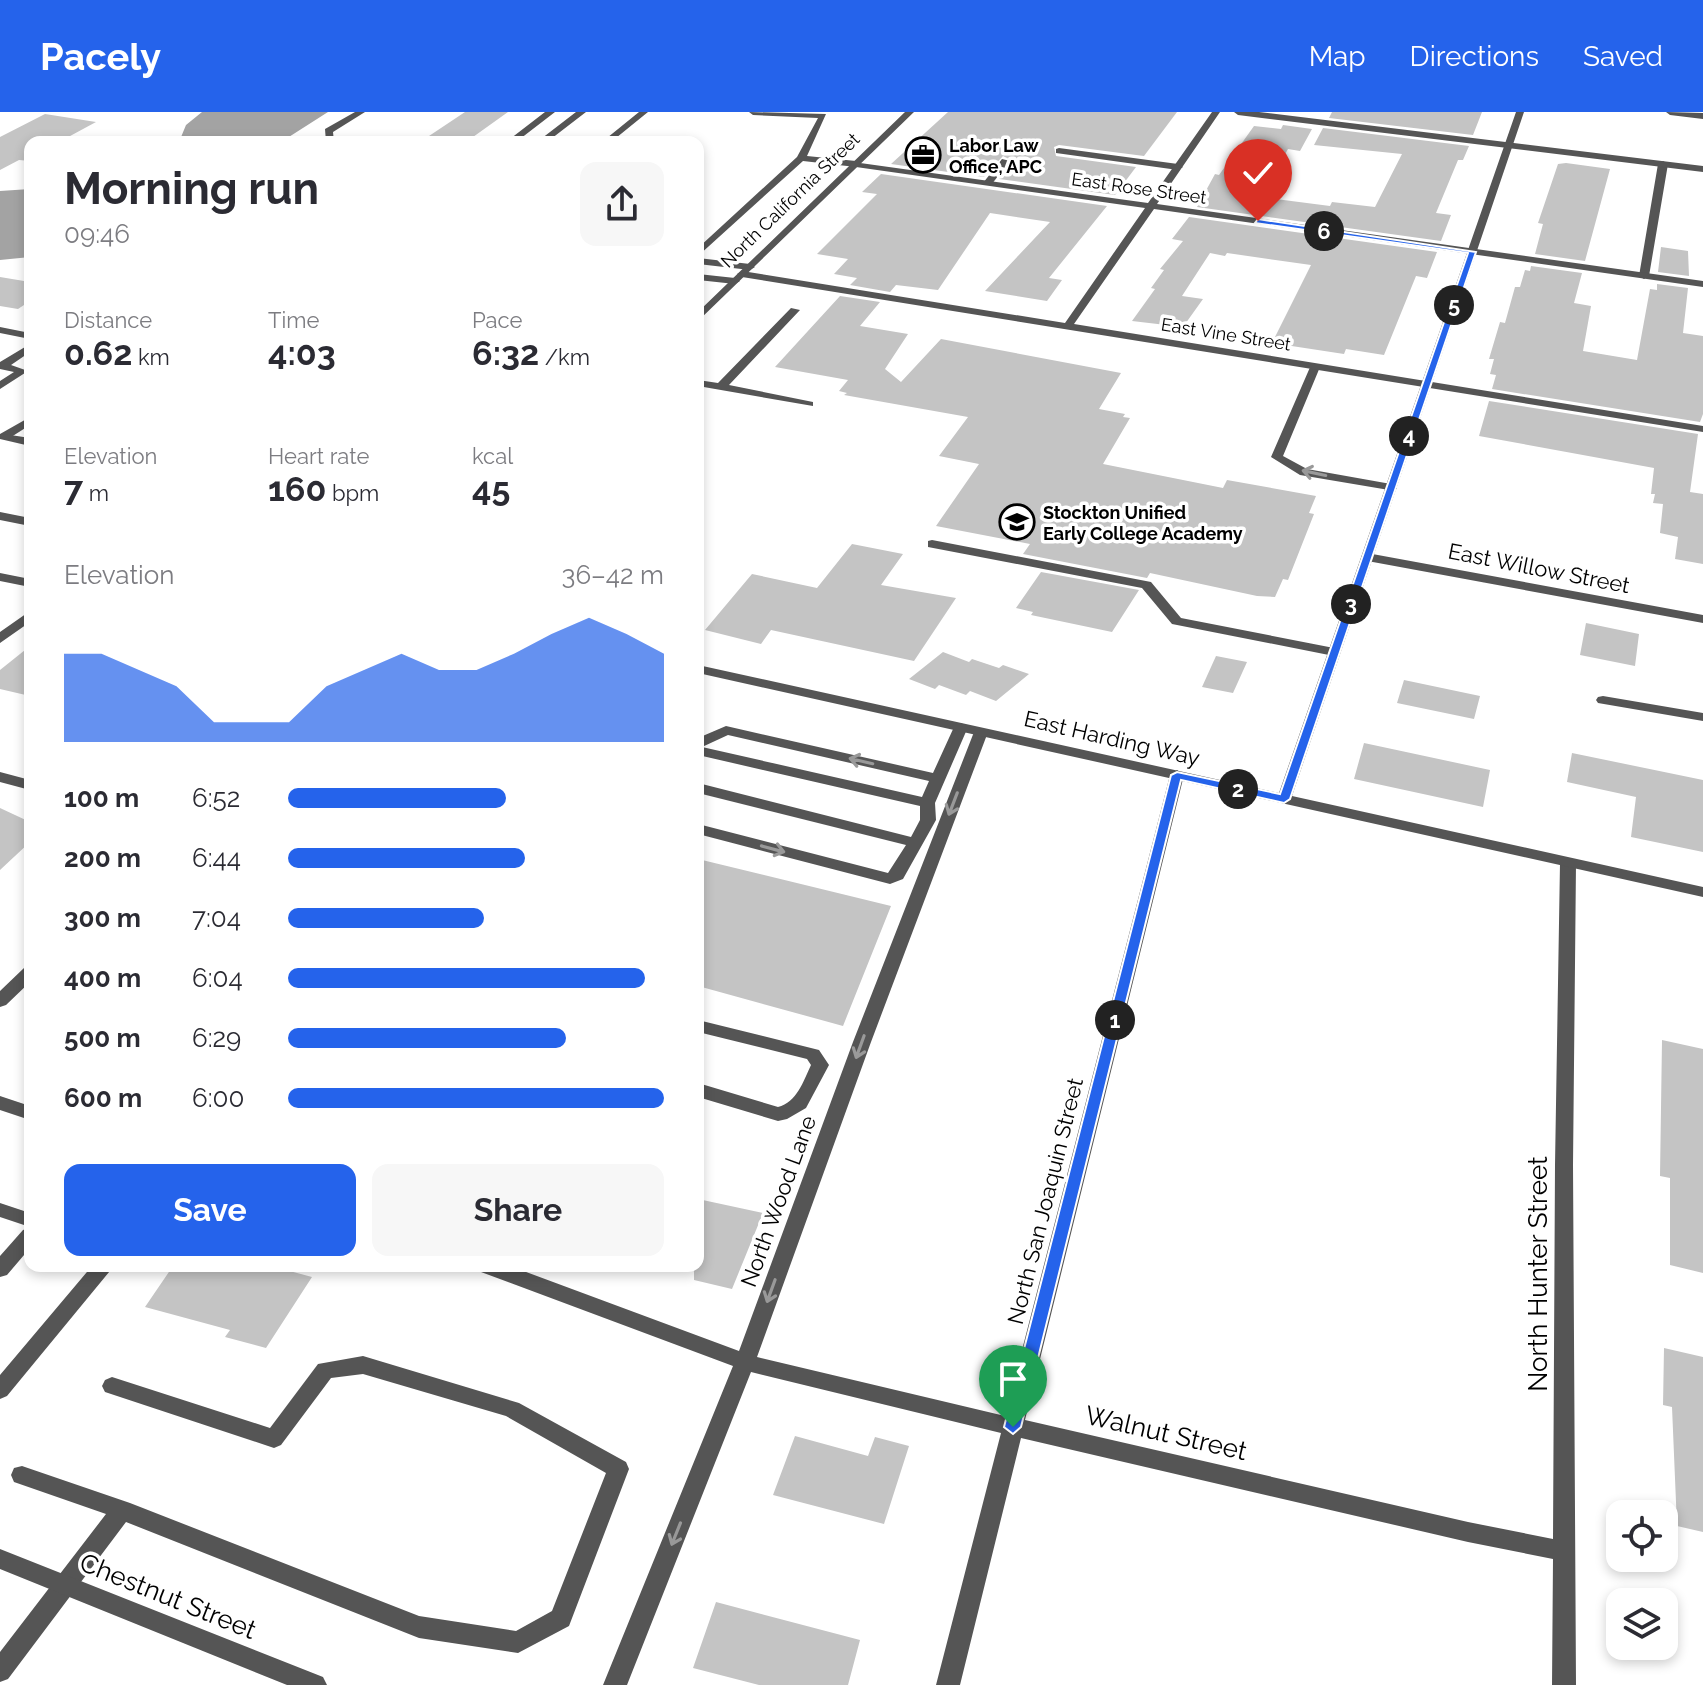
<!DOCTYPE html>
<html lang="en">
<head>
<meta charset="utf-8">
<style>
	body { margin:0; font-family:Raleway,sans-serif; background:#f7f7f7; color:#2b2b33; height:100vh; display:flex; flex-direction:column; font-size:30px; white-space:nowrap }
	* { box-sizing:border-box; margin:0 }
	p { font-size:26px; color:#7c7c81 }
	.icon { flex:none; width:44px; height:44px; fill:none; stroke:currentColor; stroke-width:2; stroke-linecap:round; stroke-linejoin:round }
	.map { position:relative; flex:1; overflow:hidden }
	.details { position:absolute; left:24px; top:24px; width:680px; height:1136px; display:flex; flex-direction:column; background:#fff; border-radius:16px; box-shadow:0 4px 12px #0003 }
	.details>* { flex:none }
	.buttons { position:absolute; left:1606px; top:1388px; display:grid; gap:16px }
	.buttons a { display:grid; place-items:center; width:72px; height:72px; border-radius:16px; background:#fff; box-shadow:0 4px 12px #0003; font-size:40px }
	.pin { position:absolute; display:grid; place-items:center; width:68px; height:68px; color:#fff; margin:-82px -34px; border-radius:50% 50% 50% 0; rotate:-45deg; box-shadow:0 0 8px #0007 }
	.pin .icon { rotate:45deg }
	.km { position:absolute; width:40px; height:40px; margin:-20px; border-radius:50%; background:#222; color:#fff; font-size:22px; line-height:40px; text-align:center }
	.round { display:grid; place-items:center; flex:none; width:84px; height:84px; border-radius:16px; background:#f7f7f7 }
	.headline { display:flex; align-items:center; justify-content:space-between; height:136px; padding:0 40px }
	h1 { font-size:44px; font-weight:700; line-height:60px }
	.stats { display:grid; grid-template-columns:repeat(3,1fr); gap:12px; height:136px; padding:8px 40px }
	.stats div { display:grid; align-content:center }
	.stats b { font-size:34px; font-weight:700 }
	.stats small { font-size:22px; font-weight:400 }
	.stats p { font-size:22px }
	.chart { height:224px; padding:16px 40px }
	.chart p { display:flex; justify-content:space-between }
	.chart svg { width:100%; height:144px; margin-top:8px; fill:#2563eb; opacity:.7 }
	.primary-button { display:flex; gap:16px; margin-top:auto; padding:16px 40px }
	.primary-button a { flex:1; height:92px; border-radius:16px; background:#2563eb; color:#fff; font-size:32px; font-weight:700; line-height:92px; text-align:center }
	.primary-button a+a { background:#f7f7f7; color:#2b2b33 }
	ul { padding:0 40px; list-style:none; font-size:26px }
	li { display:grid; grid-template-columns:128px 96px 1fr; align-items:center; height:60px }
	li i { height:20px; border-radius:10px; background:#2563eb }
	header { display:flex; align-items:center; gap:48px; box-sizing:border-box; height:112px; padding:0 40px; background:#2563eb; color:#fff }
	header strong { font-size:38px }
	nav { display:flex; gap:44px; margin-inline-start:auto; font-size:28px }
	.map>svg:first-child { display:block }
	.water { fill:#a3a3a3 }
	.building { fill:#c4c4c4 }
	.lines { fill:none; stroke-linecap:round; stroke-linejoin:round }
	.service { fill:#555; fill-rule:evenodd }
	.minor { fill:#555; fill-rule:evenodd }
	.tertiary { fill:#555; fill-rule:evenodd }
	.oneway { stroke:#999 }
	.route { fill:#2563eb; stroke:#fff; stroke-width:2 }
	.labels { text-anchor:middle; dominant-baseline:central; stroke-width:7; stroke-linejoin:round; paint-order:stroke }
	.far-poi-label { font-size:18px; font-weight:bold; fill:#000; stroke:#fff; text-anchor:start }
	.far-street-label { font-size:18px; fill:#000; stroke:#fff }
	.street-label { font-size:22px; fill:#000; stroke:#fff }
	.near-street-label { font-size:26px; fill:#000; stroke:#fff }
</style>
</head>
<body>
<header>
<strong>Pacely</strong>
<nav><a>Map</a><a>Directions</a><a>Saved</a></nav>
</header>
<div class="map">
<svg width="1703" height="1573" viewBox="0 0 1703 1573">
	<rect width="100%" height="100%" fill="#fff"/>
	<!-- water -->
	<path class="water" d="M 202,0 L 328,0 L 281,30 L 179,30 L 186,13 Z
		M 30,77 L 30,145 L 0,148 L 0,79 Z"/>
	<!-- building -->
	<path class="building" d="M 465,0 L 508,0 L 466,30 L 420,30 Z
		M 948,0 L 1177,0 L 1144,44 L 1059,33 L 1054,35 L 1056,44 L 1136,55 L 1115,83 L 999,67 L 1013,49 L 1003,44 L 984,65 L 891,52 Z
		M 1332,0 L 1482,0 L 1473,23 L 1329,6 Z
		M 45,2 L 96,10 L 59,30 L 30,30 L 30,49 L 19,48 L 0,58 L 0,25 Z
		M 1283,13 L 1312,17 L 1300,39 L 1288,37 L 1261,85 L 1330,94 L 1332,90 L 1375,95 L 1402,42 L 1314,33 L 1323,16 L 1469,34 L 1463,48 L 1458,48 L 1436,101 L 1451,103 L 1441,129 L 1197,95 L 1215,62 L 1219,63 L 1254,14 L 1281,17 Z
		M 1566,51 L 1610,57 L 1585,149 L 1535,142 L 1543,112 L 1538,111 L 1558,52 Z
		M 881,62 L 1107,94 L 1049,166 L 1062,168 L 1047,189 L 985,179 L 1050,110 L 990,101 L 938,178 L 896,173 L 890,180 L 850,173 L 857,166 L 834,162 L 848,147 L 817,142 L 877,82 L 862,80 Z
		M 1189,105 L 1437,140 L 1427,166 L 1416,164 L 1384,243 L 1346,237 L 1344,242 L 1272,231 L 1311,153 L 1227,141 L 1225,144 L 1210,141 L 1182,184 L 1203,187 L 1183,215 L 1132,209 L 1155,177 L 1151,176 L 1164,158 L 1160,157 L 1183,129 L 1172,127 Z
		M 1661,135 L 1688,139 L 1689,164 L 1658,160 Z
		M 1531,154 L 1582,161 L 1574,191 L 1591,194 L 1583,239 L 1637,248 L 1650,177 L 1657,178 L 1657,172 L 1688,176 L 1683,221 L 1703,224 L 1703,302 L 1700,310 L 1492,277 L 1496,263 L 1490,262 L 1494,247 L 1489,247 L 1500,210 L 1505,211 L 1515,175 L 1520,175 L 1525,158 L 1530,159 Z
		M 0,165 L 30,170 L 30,189 L 18,197 L 0,194 Z
		M 840,184 L 880,190 L 860,214 L 908,222 L 885,257 L 901,270 L 941,227 L 1121,261 L 1099,297 L 1125,302 L 1123,305 L 1130,306 L 1103,352 L 1223,376 L 1227,368 L 1316,384 L 1309,401 L 1314,402 L 1288,468 L 1283,467 L 1275,485 L 1257,484 L 1150,461 L 1147,466 L 1023,442 L 1030,432 L 936,414 L 979,352 L 939,344 L 968,305 L 844,283 L 847,281 L 839,279 L 848,268 L 775,255 Z
		M 1489,289 L 1698,322 L 1690,380 L 1703,382 L 1703,452 L 1675,447 L 1678,425 L 1660,421 L 1663,392 L 1653,391 L 1655,382 L 1651,382 L 1654,356 L 1479,324 Z
		M 852,432 L 903,442 L 881,473 L 956,486 L 914,549 L 771,518 L 761,532 L 705,518 L 752,462 L 817,476 Z
		M 1041,460 L 1139,478 L 1112,520 L 1031,503 L 1033,500 L 1016,496 Z
		M 1586,511 L 1639,522 L 1635,554 L 1580,543 Z
		M 30,534 L 30,584 L 0,577 L 0,558 Z
		M 943,540 L 969,550 L 972,547 L 999,556 L 1003,553 L 1029,562 L 996,589 L 970,579 L 966,583 L 939,573 L 935,577 L 909,567 Z
		M 1216,544 L 1247,550 L 1233,581 L 1202,575 Z
		M 1404,568 L 1480,584 L 1474,607 L 1397,591 Z
		M 1364,631 L 1490,658 L 1483,695 L 1354,667 Z
		M 1572,641 L 1703,668 L 1703,740 L 1631,725 L 1636,685 L 1567,670 Z
		M 0,696 L 30,710 L 30,730 L 0,758 Z
		M 698,747 L 891,794 L 843,914 L 698,874 Z
		M 1662,928 L 1703,937 L 1703,1161 L 1670,1153 L 1670,1066 L 1660,1064 Z
		M 698,1087 L 763,1101 L 732,1177 L 694,1168 L 694,1156 L 698,1154 Z
		M 173,1154 L 271,1154 L 312,1165 L 266,1236 L 225,1225 L 230,1218 L 145,1195 Z
		M 1664,1236 L 1703,1245 L 1703,1420 L 1677,1414 L 1672,1295 L 1663,1293 Z
		M 795,1324 L 868,1344 L 875,1325 L 909,1334 L 884,1412 L 773,1383 Z
		M 716,1490 L 860,1528 L 848,1573 L 759,1573 L 693,1556 Z"/>
	<g class="lines">
		<!-- service -->
		<path class="service" d="M 355,0 L 365,0 L 333,20 L 334,30 L 326,30 L 325,17 Z
			M 545,0 L 555,0 L 516,30 L 506,30 Z
			M 576,0 L 586,0 L 547,30 L 537,30 Z
			M 639,0 L 648,0 L 611,30 L 602,30 Z
			M 749,0 L 826,2 L 807,44 L 856,49 L 861,52 L 856,55 L 803,49 L 698,144 L 698,136 L 797,45 L 818,6 L 753,3 Z
			M 1666,0 L 1703,1 L 1703,7 L 1670,3 Z
			M 1059,36 L 1178,52 L 1183,55 L 1178,58 L 1056,41 L 1056,37 Z
			M 1002,47 L 1010,49 L 991,73 L 985,73 L 983,71 Z
			M 1663,49 L 1668,52 L 1649,164 L 1644,167 L 1639,164 L 1658,52 Z
			M 698,146 L 750,152 L 755,155 L 750,158 L 698,152 Z
			M 698,162 L 735,166 L 740,169 L 735,172 L 698,168 Z
			M 791,196 L 800,198 L 729,273 L 813,290 L 813,294 L 698,274 L 698,268 L 718,271 Z
			M 0,215 L 30,221 L 30,227 L 0,221 Z
			M 30,232 L 30,240 L 11,253 L 28,259 L 0,277 L 0,269 L 14,260 L 0,257 L 0,250 Z
			M 1311,253 L 1320,255 L 1283,344 L 1307,357 L 1391,372 L 1397,376 L 1395,379 L 1300,363 L 1271,345 Z
			M 30,305 L 30,313 L 8,327 L 0,327 L 0,322 Z
			M 932,428 L 1151,470 L 1181,506 L 1334,536 L 1341,540 L 1334,544 L 1172,512 L 1142,476 L 928,435 L 928,429 Z
			M 0,461 L 30,467 L 30,475 L 0,469 Z
			M 30,499 L 30,510 L 0,531 L 0,520 Z
			M 1603,584 L 1703,601 L 1703,609 L 1598,591 L 1596,588 L 1598,585 Z
			M 961,611 L 968,615 L 935,691 L 936,708 L 903,767 L 890,772 L 698,722 L 698,712 L 888,761 L 906,733 L 698,681 L 698,671 L 911,725 L 920,708 L 920,694 L 698,643 L 698,626 L 726,614 L 933,661 L 954,615 ZM 728,623 L 929,669 L 922,685 L 702,635 Z
			M 698,908 L 819,938 L 829,953 L 806,996 L 787,1007 L 778,1009 L 698,985 L 698,971 L 778,995 C 797,990 803,970 811,953 L 807,947 L 698,920 Z
			M 0,1091 L 30,1101 L 30,1115 L 0,1105 Z
			M 30,1115 L 30,1136 L 7,1163 L 0,1165 L 0,1144 L 23,1118 Z
			M 92,1154 L 114,1154 L 7,1284 L 0,1287 L 0,1263 Z
			M 363,1244 L 519,1291 L 626,1350 L 629,1357 L 569,1514 L 518,1541 L 419,1526 L 126,1410 L 8,1567 L 0,1570 L 0,1540 L 106,1402 L 14,1370 L 11,1363 L 14,1356 L 22,1354 L 130,1391 L 419,1504 L 516,1519 L 552,1499 L 606,1361 L 506,1304 L 363,1262 L 331,1266 L 281,1333 L 274,1336 L 105,1280 L 102,1274 L 105,1268 L 112,1265 L 270,1316 L 318,1252 Z"/>
		<!-- minor -->
		<path class="minor" d="M 1212,0 L 1220,0 L 1157,92 L 1703,169 L 1703,175 L 1154,97 L 1074,212 L 1703,314 L 1703,320 L 742,165 L 737,162 L 742,159 L 1065,211 L 1145,96 L 856,55 L 853,54 L 853,50 L 1148,91 Z
			M 1234,0 L 1259,0 L 1703,54 L 1703,60 L 1238,3 Z
			M 4,322 L 30,326 L 30,334 L 0,327 L 0,323 Z
			M 1367,441 L 1703,503 L 1703,511 L 1362,448 L 1361,445 Z
			M 981,616 L 988,620 L 871,930 L 757,1245 L 1005,1304 L 1170,663 L 1177,658 L 1184,663 L 1025,1308 L 1468,1410 L 1553,1427 L 1555,1053 L 1560,751 L 1562,747 L 1574,747 L 1576,751 L 1573,1053 L 1576,1573 L 1552,1573 L 1553,1447 L 1468,1430 L 1021,1326 L 960,1573 L 936,1573 L 1001,1321 L 751,1260 L 627,1573 L 603,1573 L 733,1254 L 481,1160 L 478,1154 L 510,1154 L 739,1239 L 853,930 L 974,620 Z
			M 0,660 L 30,668 L 30,678 L 0,670 Z
			M 0,984 L 30,994 L 30,1008 L 0,998 Z
			M 0,1437 L 323,1565 L 327,1573 L 287,1573 L 0,1457 Z"/>
		<!-- tertiary -->
		<path class="tertiary" d="M 905,0 L 914,0 L 698,209 L 698,200 Z
			M 1516,0 L 1524,0 L 1292,684 L 1703,775 L 1703,785 L 698,561 L 698,553 L 1279,681 Z
			M 0,400 L 30,406 L 30,414 L 0,408 Z
			M 30,854 L 30,870 L 6,893 L 0,895 L 0,879 L 24,856 Z"/>
	</g>
	<!-- one-way arrows -->
	<defs><path id="oneway-shaft" d="M-6 0H5M1.5-3L5.5 0L1.5 3" fill="none" stroke-width="1.6" stroke-linecap="round" stroke-linejoin="round" transform="scale(2)"/></defs>
	<g class="oneway">
		<use href="#oneway-shaft" transform="translate(1314 361) rotate(-168)"/>
		<use href="#oneway-shaft" transform="translate(861 649) rotate(-167)"/>
		<use href="#oneway-shaft" transform="translate(953 692) rotate(111)"/>
		<use href="#oneway-shaft" transform="translate(773 737) rotate(15)"/>
		<use href="#oneway-shaft" transform="translate(860 935) rotate(110)"/>
		<use href="#oneway-shaft" transform="translate(771 1179) rotate(110)"/>
		<use href="#oneway-shaft" transform="translate(676 1422) rotate(112)"/>
	</g>
	<!-- route -->
	<path class="route" d="M 1258,107 L 1476,140 L 1290,687 L 1284,691 L 1181,668 L 1021,1315 L 1013,1322 L 1004,1315 L 1171,663 L 1177,660 L 1280,682 L 1468,141 L 1255,111 Z"/>
	<!-- icons -->
	<defs>
		<symbol id="office-ring" viewBox="-11 -11 22 22"><circle r="9.5" fill="#fff" stroke="#000" stroke-width="1.5"/><path d="M-6-3h4V-5.5h4V-3h4V5H-6ZM-1-4.5V-3h2v-1.5ZM-6 0V1H6V0Z" fill="#000"/></symbol>
		<symbol id="school-ring" viewBox="-11 -11 22 22"><circle r="9.5" fill="#fff" stroke="#000" stroke-width="1.5"/><path d="M0-5L7-2L0 1L-7-2ZM-4 1L0 2.5L4 1V4Q0 6-4 4Z" fill="#000"/></symbol>
	</defs>
	<g fill-rule="evenodd">
		<use href="#office-ring" x="903" y="23" width="40" height="40"/>
		<use href="#school-ring" x="997" y="390" width="40" height="40"/>
	</g>
	<g class="labels">
		<!-- far-poi labels -->
		<g class="far-poi-label">
			<text x="949" y="33">Labor Law<tspan x="949" dy="21">Office, APC</tspan></text>
			<text x="1043" y="400">Stockton Unified<tspan x="1043" dy="21">Early College Academy</tspan></text>
		</g>
		<!-- far-street labels -->
		<g class="far-street-label">
			<text transform="translate(1139 76) rotate(8)">East Rose Street</text>
			<text transform="translate(790 88) rotate(-44)">North California Street</text>
			<text transform="translate(1226 222) rotate(9)">East Vine Street</text>
		</g>
		<!-- street labels -->
		<g class="street-label">
			<text transform="translate(1539 456) rotate(11)">East Willow Street</text>
			<text transform="translate(1112 626) rotate(13)">East Harding Way</text>
			<text transform="translate(778 1089) rotate(-70)">North Wood Lane</text>
			<text transform="translate(1045 1089) rotate(-76)">North San Joaquin Street</text>
		</g>
		<!-- near-street labels -->
		<g class="near-street-label">
			<text transform="translate(1538 1162) rotate(-90)">North Hunter Street</text>
			<text transform="translate(1166 1321) rotate(13)">Walnut Street</text>
			<text transform="translate(168 1484) rotate(22)">Chestnut Street</text>
		</g>
	</g>
</svg>
<div class="buttons">
<a><svg class="icon" aria-label="locate" viewBox="0 0 24 24"><circle cx="12" cy="12" r="6"/><path d="M12 2v4M12 18v4M2 12h4M18 12h4"/></svg></a>
<a><svg class="icon" aria-label="layers" viewBox="0 0 24 24"><path d="M12 4l9 5-9 5-9-5zM3 14l9 5 9-5"/></svg></a>
</div>
<div class="pin" style="left:1013px;top:1315px;background:#1e9e55"><svg class="icon" aria-label="arrive" viewBox="0 0 24 24"><path d="M6 21V4h12l-3 4 3 4H6"/></svg></div>
<div class="pin" style="left:1258px;top:109px;background:#d93025"><svg class="icon" aria-label="check" viewBox="0 0 24 24"><path d="M5 12l5 5 9-10"/></svg></div>
<b class="km" style="left:1115px;top:908px">1</b>
<b class="km" style="left:1238px;top:677px">2</b>
<b class="km" style="left:1351px;top:492px">3</b>
<b class="km" style="left:1409px;top:324px">4</b>
<b class="km" style="left:1454px;top:193px">5</b>
<b class="km" style="left:1324px;top:119px">6</b>
<section class="details">
<div class="headline"><div><h1>Morning run</h1><p>09:46</p></div><a class="round"><svg class="icon" aria-label="share" viewBox="0 0 24 24"><path d="M12 15V3M7 8l5-5 5 5M5 13v7h14v-7"/></svg></a></div>
<div class="stats">
<div><p>Distance</p><b>0.62<small> km</small></b></div>
<div><p>Time</p><b>4:03</b></div>
<div><p>Pace</p><b>6:32<small> /km</small></b></div>
</div>
<div class="stats">
<div><p>Elevation</p><b>7<small> m</small></b></div>
<div><p>Heart rate</p><b>160<small> bpm</small></b></div>
<div><p>kcal</p><b>45</b></div>
</div>
<div class="chart"><p><span>Elevation</span>36–42 m</p>
<svg viewBox="0 0 160 44" preserveAspectRatio="none"><path d="M0 44V17L10 17L20 22L30 27L40 38L50 38L60 38L70 27L80 22L90 17L100 22L110 22L120 17L130 11L140 6L150 11L160 17V44z"/></svg>
</div>
<ul>
<li><b>100 m</b>6:52<i style="width:58%"></i></li>
<li><b>200 m</b>6:44<i style="width:63%"></i></li>
<li><b>300 m</b>7:04<i style="width:52%"></i></li>
<li><b>400 m</b>6:04<i style="width:95%"></i></li>
<li><b>500 m</b>6:29<i style="width:74%"></i></li>
<li><b>600 m</b>6:00<i style="width:100%"></i></li>
</ul>
<div class="primary-button"><a>Save</a><a>Share</a></div>
</section>
</div>
</body>
</html>
